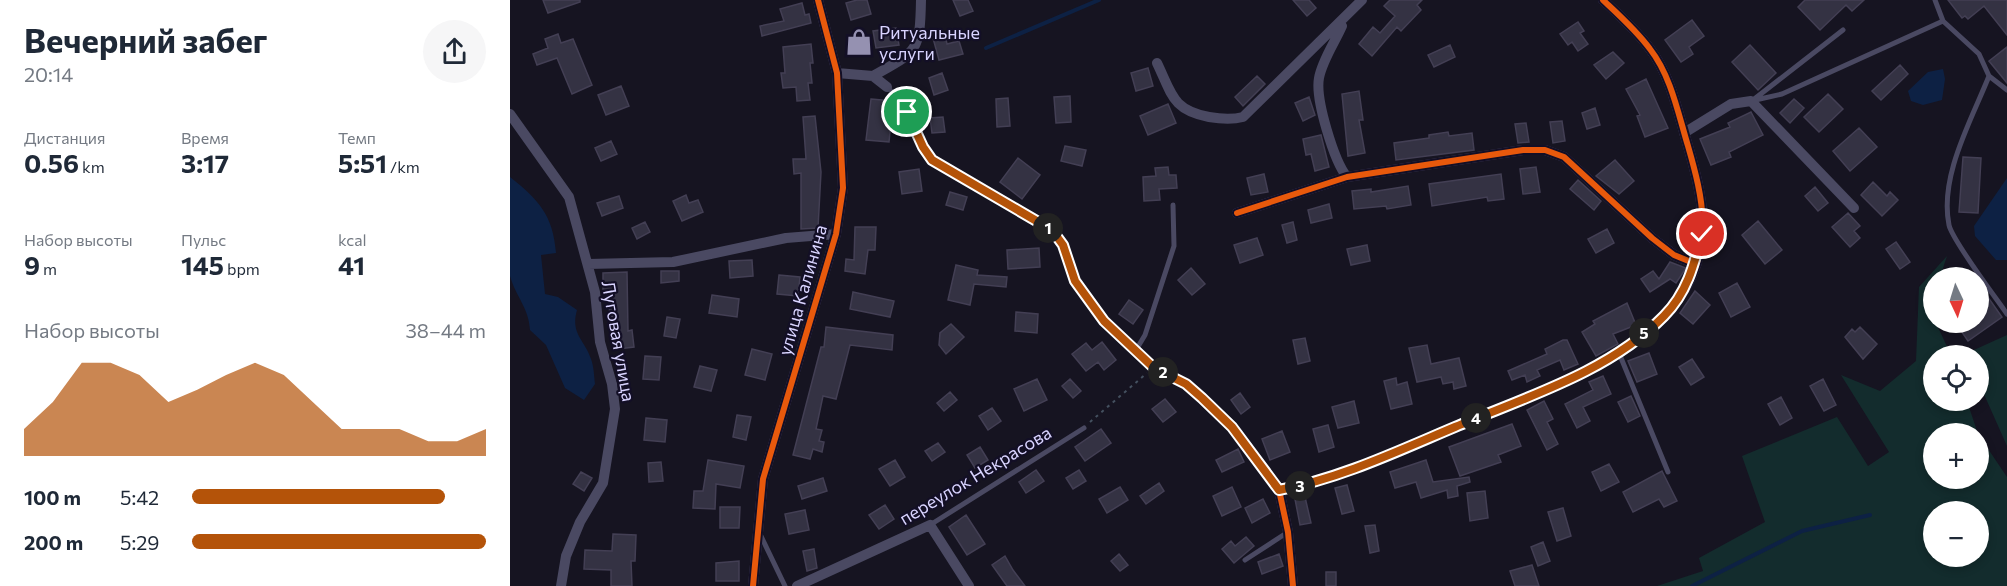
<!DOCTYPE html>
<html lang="ru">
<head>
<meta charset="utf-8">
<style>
	body { margin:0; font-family:Commissioner,sans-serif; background:#f6f6f7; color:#1f2937; height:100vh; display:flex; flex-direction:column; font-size:22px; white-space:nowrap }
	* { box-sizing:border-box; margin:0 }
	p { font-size:20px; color:#747a83 }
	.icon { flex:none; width:33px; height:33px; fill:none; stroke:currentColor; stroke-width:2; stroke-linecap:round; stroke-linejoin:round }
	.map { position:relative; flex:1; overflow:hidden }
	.side { display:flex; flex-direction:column; background:#fff; width:510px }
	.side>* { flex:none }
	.needle { width:39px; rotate:176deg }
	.controls { position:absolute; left:1413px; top:267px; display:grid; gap:12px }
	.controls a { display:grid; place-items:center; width:66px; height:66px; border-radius:50%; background:#fff; box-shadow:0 3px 9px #0003; font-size:30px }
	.pin { position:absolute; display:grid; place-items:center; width:51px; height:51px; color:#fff; margin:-26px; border:3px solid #fff; border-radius:50%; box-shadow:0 2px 6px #0007 }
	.km { position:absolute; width:30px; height:30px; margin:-15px; border-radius:50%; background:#222; color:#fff; font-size:16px; line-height:30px; text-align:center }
	.round { display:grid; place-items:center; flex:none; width:63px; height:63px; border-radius:32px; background:#f6f6f7 }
	.summary { display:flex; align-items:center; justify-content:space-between; height:102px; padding:0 24px }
	h1 { font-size:33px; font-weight:700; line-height:45px }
	.stats { display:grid; grid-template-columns:repeat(3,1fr); gap:9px; height:102px; padding:6px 24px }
	.stats div { display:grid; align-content:center }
	.stats b { font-size:26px; font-weight:700 }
	.stats small { font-size:16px; font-weight:400 }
	.stats p { font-size:16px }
	.chart { height:168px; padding:12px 24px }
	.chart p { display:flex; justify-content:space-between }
	.chart svg { width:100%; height:108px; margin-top:6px; fill:#b45309; opacity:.7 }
	ul { padding:0 24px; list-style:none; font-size:20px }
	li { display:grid; grid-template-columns:96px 72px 1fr; align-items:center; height:45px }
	li i { height:15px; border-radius:8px; background:#b45309 }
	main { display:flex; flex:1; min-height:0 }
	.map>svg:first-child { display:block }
	.green { fill:#132c2d; fill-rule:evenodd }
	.water { fill:#0d2144 }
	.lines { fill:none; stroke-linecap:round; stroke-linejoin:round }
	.stream { stroke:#0d2144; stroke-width:4 }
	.building { fill:#343243; stroke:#433f54; stroke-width:1.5 }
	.path { stroke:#44505f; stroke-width:2; stroke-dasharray:3 4.5; stroke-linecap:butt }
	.lane { stroke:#4a4962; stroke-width:5 }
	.street { stroke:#4a4962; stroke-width:10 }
	.cycleway-casing { stroke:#130f26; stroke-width:10 }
	.cycleway { stroke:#e8590c; stroke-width:6 }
	.route-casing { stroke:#fff; stroke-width:12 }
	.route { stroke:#b45309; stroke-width:8 }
	.labels { text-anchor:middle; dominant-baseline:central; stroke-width:4.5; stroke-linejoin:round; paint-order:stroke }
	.poi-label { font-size:18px; fill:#d9d4ff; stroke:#130f26; text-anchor:start }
	.street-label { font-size:18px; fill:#d9d4ff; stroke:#130f26 }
</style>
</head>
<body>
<main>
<section class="side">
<div class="summary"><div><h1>Вечерний забег</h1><p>20:14</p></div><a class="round"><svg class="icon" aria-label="share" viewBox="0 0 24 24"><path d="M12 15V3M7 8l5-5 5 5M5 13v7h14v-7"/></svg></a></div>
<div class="stats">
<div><p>Дистанция</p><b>0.56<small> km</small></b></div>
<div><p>Время</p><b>3:17</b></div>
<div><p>Темп</p><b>5:51<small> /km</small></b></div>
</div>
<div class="stats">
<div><p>Набор высоты</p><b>9<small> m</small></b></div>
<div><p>Пульс</p><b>145<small> bpm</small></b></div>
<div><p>kcal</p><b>41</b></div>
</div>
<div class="chart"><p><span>Набор высоты</span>38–44 m</p>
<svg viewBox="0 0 160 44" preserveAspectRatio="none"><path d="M0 44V33L10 22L20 6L30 6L40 11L50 22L60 17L70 11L80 6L90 11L100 22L110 33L120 33L130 33L140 38L150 38L160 33V44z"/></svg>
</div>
<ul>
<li><b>100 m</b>5:42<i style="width:86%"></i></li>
<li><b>200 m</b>5:29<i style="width:100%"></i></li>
</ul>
</section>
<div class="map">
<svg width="1497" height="586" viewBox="0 0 1497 586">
	<rect width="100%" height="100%" fill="#161421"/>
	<!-- green -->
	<path class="green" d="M 1437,256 L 1430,277 L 1424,278 L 1423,296 L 1420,308 L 1424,322 L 1426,323 L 1441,355 L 1424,356 L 1424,400 L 1457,401 L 1468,434 L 1424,434 L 1424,478 L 1468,478 L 1468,434 L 1497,477 L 1497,586 L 1147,586 L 1193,571 L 1189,558 L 1255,522 L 1232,456 L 1327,417 L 1358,466 L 1379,452 L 1331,375 L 1370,391 L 1406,361 L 1409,287 ZM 1424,512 L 1468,512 L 1468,556 L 1424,556 Z
		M 1497,335 L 1497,446 L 1469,383 L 1468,356 L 1455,354 Z"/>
	<!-- water -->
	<path class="water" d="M 1433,69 L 1435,79 L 1432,100 L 1413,105 L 1401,101 L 1398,91 L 1418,72 Z
		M 0,177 C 29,200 43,215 46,253 L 31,255 L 35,294 L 48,297 L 67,310 C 60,334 75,340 81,359 C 84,367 84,376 85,384 L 74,400 L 55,388 L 36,345 L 20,330 C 19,308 6,297 0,276 Z
		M 1497,178 L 1497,260 L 1486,260 L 1465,236 L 1464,226 Z"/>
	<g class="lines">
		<!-- stream -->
		<path class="stream" d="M 476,48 L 589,0
			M 1182,586 L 1292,531 L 1360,515"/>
	</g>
	<!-- building -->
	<path class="building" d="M 33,0 L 70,0 L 70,2 L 38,13 Z
		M 347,0 L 357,0 L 361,14 L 341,20 L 336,3 Z
		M 443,0 L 458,0 L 463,11 L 450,16 Z
		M 783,0 L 799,0 L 806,8 L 797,16 Z
		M 880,0 L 912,0 L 907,5 L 911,10 L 891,31 L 887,27 L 862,56 L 849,44 L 863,27 L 870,33 L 885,16 L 874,6 Z
		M 1295,0 L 1354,0 L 1342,11 L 1336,5 L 1310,30 L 1288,7 Z
		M 1438,0 L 1497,0 L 1497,35 L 1474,6 L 1458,19 L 1455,16 L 1452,18 Z
		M 292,3 L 295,15 L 299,14 L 301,23 L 252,36 L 250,26 L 274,21 L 270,9 Z
		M 1182,20 L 1194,36 L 1179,47 L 1183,54 L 1171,62 L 1155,40 Z
		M 1068,22 L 1074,31 L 1070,33 L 1078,44 L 1068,51 L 1062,42 L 1058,45 L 1050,34 Z
		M 386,28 L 389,45 L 366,48 L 363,31 Z
		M 48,34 L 51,43 L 63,39 L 82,85 L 62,94 L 47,58 L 27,65 L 23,54 L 38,48 L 35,39 Z
		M 435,35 L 437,44 L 449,41 L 453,54 L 429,60 L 423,38 Z
		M 301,44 L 303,63 L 300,63 L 302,83 L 298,83 L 300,100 L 287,101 L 286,87 L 273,88 L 271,73 L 275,73 L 273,47 Z
		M 940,45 L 945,57 L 924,67 L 918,55 Z
		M 1240,45 L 1266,73 L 1248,90 L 1222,62 Z
		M 1497,47 L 1497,83 L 1479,61 Z
		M 1103,52 L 1114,63 L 1096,79 L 1084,65 Z
		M 1390,65 L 1398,74 L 1371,100 L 1362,91 Z
		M 638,68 L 643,86 L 626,91 L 621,73 Z
		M 432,73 L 438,90 L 424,95 L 419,78 Z
		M 747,76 L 755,84 L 733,106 L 725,97 Z
		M 1136,79 L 1158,128 L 1135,137 L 1127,116 L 1130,115 L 1116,89 Z
		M 111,86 L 119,106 L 96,115 L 88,95 Z
		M 849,91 L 853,120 L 849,120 L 855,153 L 838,156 L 832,94 Z
		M 1318,94 L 1333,109 L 1309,132 L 1294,117 Z
		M 560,96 L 561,122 L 546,123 L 544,97 Z
		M 799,97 L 805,115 L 793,121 L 785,103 Z
		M 498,98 L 500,126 L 487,127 L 486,99 Z
		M 361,99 L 383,101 L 379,142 L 356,140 Z
		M 1284,99 L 1294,108 L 1280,123 L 1270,113 Z
		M 658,104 L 666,123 L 638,135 L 630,116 Z
		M 1085,108 L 1090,125 L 1077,129 L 1072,113 Z
		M 1241,112 L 1253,135 L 1219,152 L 1221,157 L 1201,165 L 1190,139 L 1220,127 L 1218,123 Z
		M 305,116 L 311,172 L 308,228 L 291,229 L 291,173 L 284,174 L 283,159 L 296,159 L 293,117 Z
		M 433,117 L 435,132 L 422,133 L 420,118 Z
		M 1052,121 L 1055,141 L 1043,143 L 1040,122 Z
		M 1016,123 L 1019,142 L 1008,143 L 1005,124 Z
		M 1349,128 L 1367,147 L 1340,171 L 1323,151 Z
		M 938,132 L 939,136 L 962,133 L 964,150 L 886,160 L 884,143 L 919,138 L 919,135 Z
		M 811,135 L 819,167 L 805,171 L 801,154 L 796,155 L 793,139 Z
		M 101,141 L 107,154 L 91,161 L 85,148 Z
		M 555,146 L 576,150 L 572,166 L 551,161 Z
		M 1453,157 L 1471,158 L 1468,213 L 1449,212 Z
		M 508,158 L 530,175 L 512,199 L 490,182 Z
		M 1105,160 L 1124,181 L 1109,194 L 1086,176 Z
		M 658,167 L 659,175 L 666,175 L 667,188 L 649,189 L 650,200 L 634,201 L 633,177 L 646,176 L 645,168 Z
		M 1026,167 L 1030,192 L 1013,194 L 1010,169 Z
		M 409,169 L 412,191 L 392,194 L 389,172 Z
		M 754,174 L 758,192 L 741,195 L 737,178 Z
		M 991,174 L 994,199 L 978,201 L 977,197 L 922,206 L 919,184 Z
		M 1068,180 L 1091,201 L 1084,210 L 1060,189 Z
		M 1363,182 L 1377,196 L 1380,192 L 1388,200 L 1372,216 L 1351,195 Z
		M 898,186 L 901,205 L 877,209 L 876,206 L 844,209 L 842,191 L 861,189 L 861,192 Z
		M 1305,187 L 1318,203 L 1308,211 L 1295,196 Z
		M 440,192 L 457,197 L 453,210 L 436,205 Z
		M 176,195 L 179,203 L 188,200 L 193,212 L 172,221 L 163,201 Z
		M 109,196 L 113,208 L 92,216 L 87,203 Z
		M 819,204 L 822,218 L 801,223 L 798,210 Z
		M 1338,213 L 1350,226 L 1344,231 L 1350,238 L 1340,247 L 1322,227 Z
		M 1248,221 L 1272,250 L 1255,264 L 1232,235 Z
		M 135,222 L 140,232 L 127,239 L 122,228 Z
		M 783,222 L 787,240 L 777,243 L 772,225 Z
		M 345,227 L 366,227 L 365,250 L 358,250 L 355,274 L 335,271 L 336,259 L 344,260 Z
		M 1097,229 L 1104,243 L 1086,253 L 1078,239 Z
		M 747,238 L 753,255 L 730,263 L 724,245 Z
		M 1386,242 L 1400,262 L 1390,269 L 1376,249 Z
		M 857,245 L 860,261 L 841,265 L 837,249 Z
		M 529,248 L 530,267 L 498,269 L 497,250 Z
		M 242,260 L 243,276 L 220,278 L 219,261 Z
		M 1160,262 L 1176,268 L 1166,283 L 1160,279 L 1140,292 L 1131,279 L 1143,271 L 1149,279 Z
		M 446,265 L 468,270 L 467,275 L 497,277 L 496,287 L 464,284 L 460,305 L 438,300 Z
		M 681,268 L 695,284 L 682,295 L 668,280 Z
		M 151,271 L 169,271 L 169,281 L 151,283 Z
		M 117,272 L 118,331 L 122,330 L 124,347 L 108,349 L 103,316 L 100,316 L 98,293 L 93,294 L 93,273 Z
		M 269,275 L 290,277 L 288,296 L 267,294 Z
		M 1227,283 L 1240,307 L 1221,317 L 1209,293 Z
		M 1468,283 L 1492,317 L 1458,341 L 1445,322 L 1468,322 Z
		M 1185,291 L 1200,305 L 1183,324 L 1170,313 Z
		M 343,292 L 384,301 L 380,317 L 340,309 Z
		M 202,295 L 229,299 L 227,317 L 199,313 Z
		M 619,300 L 633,310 L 623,324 L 609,314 Z
		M 1117,303 L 1126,325 L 1103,334 L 1108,344 L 1086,356 L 1072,332 L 1085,324 L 1083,321 Z
		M 506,312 L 528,314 L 527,333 L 505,331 Z
		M 157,317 L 170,319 L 166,338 L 154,336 Z
		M 441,324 L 454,337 L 436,354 L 429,345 L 430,333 Z
		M 316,327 L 383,335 L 382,350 L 340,345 L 326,399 L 313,396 L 306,429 L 312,430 L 309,441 L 314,442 L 312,452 L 303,449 L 300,459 L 283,455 L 311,347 L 314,347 Z
		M 1350,327 L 1367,344 L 1353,359 L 1335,337 L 1342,329 L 1345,332 Z
		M 795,338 L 800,361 L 788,364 L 783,340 Z
		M 1053,340 L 1057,340 L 1068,364 L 1054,370 L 1050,360 L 1027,370 L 1030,376 L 1017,382 L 1015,375 L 1002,380 L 998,371 L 1037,354 L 1035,349 Z
		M 592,342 L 606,360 L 594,370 L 588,362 L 576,371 L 562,354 L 576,343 L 582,350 Z
		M 917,345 L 921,364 L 949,358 L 956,386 L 944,389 L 943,382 L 933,384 L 931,377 L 907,382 L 899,348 Z
		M 242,349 L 262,354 L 255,380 L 235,375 Z
		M 1139,353 L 1147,374 L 1127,382 L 1118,361 Z
		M 135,356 L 151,357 L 149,380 L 133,379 Z
		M 1182,359 L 1194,377 L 1181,385 L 1169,367 Z
		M 190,366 L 207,370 L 201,391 L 184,387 Z
		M 1093,376 L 1101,394 L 1073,407 L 1080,421 L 1067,428 L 1055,404 L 1083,390 L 1079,382 Z
		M 886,378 L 887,385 L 897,382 L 902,404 L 881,409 L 874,381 Z
		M 527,379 L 537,400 L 514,411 L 504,389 Z
		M 560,379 L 571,391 L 563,398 L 552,386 Z
		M 1313,379 L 1326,405 L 1314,411 L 1300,386 Z
		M 440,392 L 447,400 L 434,411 L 427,403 Z
		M 730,393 L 740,407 L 731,414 L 721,400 Z
		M 1121,396 L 1130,416 L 1118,422 L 1108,402 Z
		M 1271,397 L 1282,418 L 1270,425 L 1258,404 Z
		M 655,399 L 666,412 L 653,422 L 642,409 Z
		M 844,401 L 849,423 L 828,428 L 822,407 Z
		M 1034,401 L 1043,419 L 1037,422 L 1048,444 L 1037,450 L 1017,410 Z
		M 482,408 L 491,421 L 478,430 L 469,416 Z
		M 227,415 L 241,417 L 236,440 L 223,437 Z
		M 136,418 L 157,420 L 155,442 L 134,440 Z
		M 1002,424 L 1011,446 L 988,455 L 991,462 L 950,476 L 939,447 Z
		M 818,425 L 824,447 L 809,452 L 803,429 Z
		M 591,429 L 601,443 L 575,461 L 565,447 Z
		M 772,431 L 780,452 L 760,460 L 752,439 Z
		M 428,443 L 435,452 L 422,461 L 415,451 Z
		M 470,447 L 478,460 L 465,468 L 457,455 Z
		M 728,449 L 734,462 L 712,472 L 706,460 Z
		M 198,460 L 234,466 L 230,488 L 206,484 L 205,509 L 183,508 L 184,491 L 193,491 Z
		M 385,460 L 395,477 L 380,486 L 369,469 Z
		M 916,460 L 923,482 L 959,477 L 960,482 L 947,486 L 948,496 L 938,498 L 937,490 L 911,498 L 906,482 L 885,488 L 880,472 Z
		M 151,462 L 153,481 L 139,482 L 138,463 Z
		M 1099,464 L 1109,482 L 1091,491 L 1082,472 Z
		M 526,470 L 534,481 L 516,493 L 509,482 Z
		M 569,470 L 576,481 L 563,489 L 556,478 Z
		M 1152,471 L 1167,501 L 1154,507 L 1149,499 L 1123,512 L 1113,492 Z
		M 71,472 L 82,478 L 74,491 L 63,484 Z
		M 313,478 L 317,491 L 292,499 L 288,486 Z
		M 649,483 L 654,491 L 636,504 L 630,496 Z
		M 837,485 L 844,511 L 832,514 L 825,488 Z
		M 610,487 L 618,500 L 597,513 L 589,499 Z
		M 722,487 L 731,507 L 712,516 L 703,496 Z
		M 975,491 L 978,518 L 960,521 L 957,493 Z
		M 795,497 L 801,523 L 790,525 L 785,499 Z
		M 753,499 L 760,513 L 742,523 L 735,508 Z
		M 375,505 L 384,519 L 369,529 L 359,515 Z
		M 210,507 L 230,507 L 229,528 L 210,528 Z
		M 1053,508 L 1061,536 L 1047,541 L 1038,512 Z
		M 295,510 L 299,530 L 279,534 L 275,514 Z
		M 456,515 L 475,544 L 457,555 L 439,527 Z
		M 865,525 L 869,551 L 860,553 L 855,526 Z
		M 103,534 L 126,535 L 125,561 L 121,561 L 122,586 L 101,586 L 101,570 L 74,569 L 75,550 L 102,551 Z
		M 736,537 L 744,546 L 724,563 L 712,549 L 721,541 L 725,546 Z
		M 1033,542 L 1040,561 L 1028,566 L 1021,547 Z
		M 304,549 L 307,568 L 297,571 L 293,551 Z
		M 609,554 L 618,565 L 610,571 L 601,561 Z
		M 769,554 L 773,566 L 752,574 L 748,562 Z
		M 495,556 L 503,570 L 515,586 L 497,586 L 482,565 Z
		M 229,561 L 229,581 L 206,581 L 206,563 Z
		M 1022,565 L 1029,586 L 1005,586 L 1000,571 Z
		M 816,572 L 826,572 L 826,586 L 816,586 Z"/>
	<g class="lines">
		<!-- path -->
		<path class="path" d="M 580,422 L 637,373"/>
		<!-- lane -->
		<path class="lane" d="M 1425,0 L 1433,21 L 1469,54 L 1479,76 L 1497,90
			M 1479,76 C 1462,119 1429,176 1439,225 C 1442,240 1486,298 1497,314
			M 377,87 C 399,107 405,136 422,160 L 542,230 L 553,245 L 565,281 L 594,321 L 644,368 L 676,384 L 722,427 L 768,490
			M 1243,100 L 1333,30
			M 1241,101 L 1272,94 L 1433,21
			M 626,350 L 635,335 L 664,246 L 663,205
			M 1109,353 L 1158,472
			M 420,525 L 574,428
			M 250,534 L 275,586
			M 735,560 L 778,532"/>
		<!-- street -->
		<path class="street" d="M 832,26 C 825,42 812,61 809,78 C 805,99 824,161 837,177
			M 647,63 C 662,94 662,110 699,117 C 711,119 721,120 733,117 L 852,0
			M 327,73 L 363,76 L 377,87
			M 363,76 C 407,51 410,53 411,0
			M 0,114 L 59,197 L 85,292 L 90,342 L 102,384 L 105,409 L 93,483 L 70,522 L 56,556 L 51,586
			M 1174,133 L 1221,104 L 1241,101 L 1344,208
			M 727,213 L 837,177 L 1013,150 L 1035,150 L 1054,157 L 1142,238 L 1164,255 L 1186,264
			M 78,264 L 163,262 L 276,238 L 326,234
			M 243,586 L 253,479 L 326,234 L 333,188 L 327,73 L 308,0
			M 287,586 L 420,525 L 459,586
			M 783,586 L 778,532 L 769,490 C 833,478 896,447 956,422 C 1007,401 1062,382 1109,353 C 1132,339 1157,317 1172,294 C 1204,245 1193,198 1178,146 C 1168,113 1161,76 1140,49 C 1127,31 1109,15 1093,0"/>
		<defs>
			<path id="cycleway" d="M 727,213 L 837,177 L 1013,150 L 1035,150 L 1054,157 L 1142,238 L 1164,255 L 1186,264
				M 243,586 L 253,479 L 326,234 L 333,188 L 327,73 L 308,0
				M 783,586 L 778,532 L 769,490 C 833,478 896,447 956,422 C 1007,401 1062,382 1109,353 C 1132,339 1157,317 1172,294 C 1204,245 1193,198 1178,146 C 1168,113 1161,76 1140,49 C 1127,31 1109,15 1093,0"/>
		</defs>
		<!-- cycleway casing -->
		<use href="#cycleway" class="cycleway-casing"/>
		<!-- cycleway -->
		<use href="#cycleway" class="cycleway"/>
	</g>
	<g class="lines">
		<defs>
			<path id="route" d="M 397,112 L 413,147 L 422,160 L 542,230 L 553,245 L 565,281 L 594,321 L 644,368 L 676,384 L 692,398 L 722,427 L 769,490 C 829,479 888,451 945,427 C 1016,397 1099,372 1154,316 C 1177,293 1184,265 1192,234"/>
		</defs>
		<!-- route casing -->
		<use href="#route" class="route-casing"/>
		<!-- route -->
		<use href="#route" class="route"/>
	</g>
	<!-- icons -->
	<defs>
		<symbol id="shop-bare" viewBox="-9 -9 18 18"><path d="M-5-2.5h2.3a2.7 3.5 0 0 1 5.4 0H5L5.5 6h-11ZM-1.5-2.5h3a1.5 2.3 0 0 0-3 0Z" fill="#9591b1" stroke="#130f26" stroke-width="2.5" paint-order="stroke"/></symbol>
	</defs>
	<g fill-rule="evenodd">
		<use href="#shop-bare" x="330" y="23" width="38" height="38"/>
	</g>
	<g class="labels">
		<!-- poi labels -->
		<g class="poi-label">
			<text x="369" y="32">Ритуальные<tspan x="369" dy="21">услуги</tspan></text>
		</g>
		<!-- street labels -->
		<g class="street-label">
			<text transform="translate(292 290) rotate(-74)">улица Калинина</text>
			<text transform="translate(109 341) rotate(80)">Луговая улица</text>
			<text transform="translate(465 475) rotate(-31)">переулок Некрасова</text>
		</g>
	</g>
</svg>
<div class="controls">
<a><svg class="needle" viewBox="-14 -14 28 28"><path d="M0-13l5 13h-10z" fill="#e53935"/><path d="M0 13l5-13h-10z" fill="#747a83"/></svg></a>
<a><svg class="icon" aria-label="locate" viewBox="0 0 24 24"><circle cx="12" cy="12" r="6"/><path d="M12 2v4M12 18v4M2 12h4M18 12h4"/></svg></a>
<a>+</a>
<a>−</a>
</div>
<div class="pin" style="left:397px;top:112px;background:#1e9e55"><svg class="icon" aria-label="arrive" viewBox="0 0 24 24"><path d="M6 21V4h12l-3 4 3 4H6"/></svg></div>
<div class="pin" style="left:1192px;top:234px;background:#d93025"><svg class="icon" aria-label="check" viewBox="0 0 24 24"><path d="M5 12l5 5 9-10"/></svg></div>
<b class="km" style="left:538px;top:228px">1</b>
<b class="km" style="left:653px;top:372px">2</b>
<b class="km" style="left:790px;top:486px">3</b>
<b class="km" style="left:966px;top:418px">4</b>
<b class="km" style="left:1134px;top:333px">5</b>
</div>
</main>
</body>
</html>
